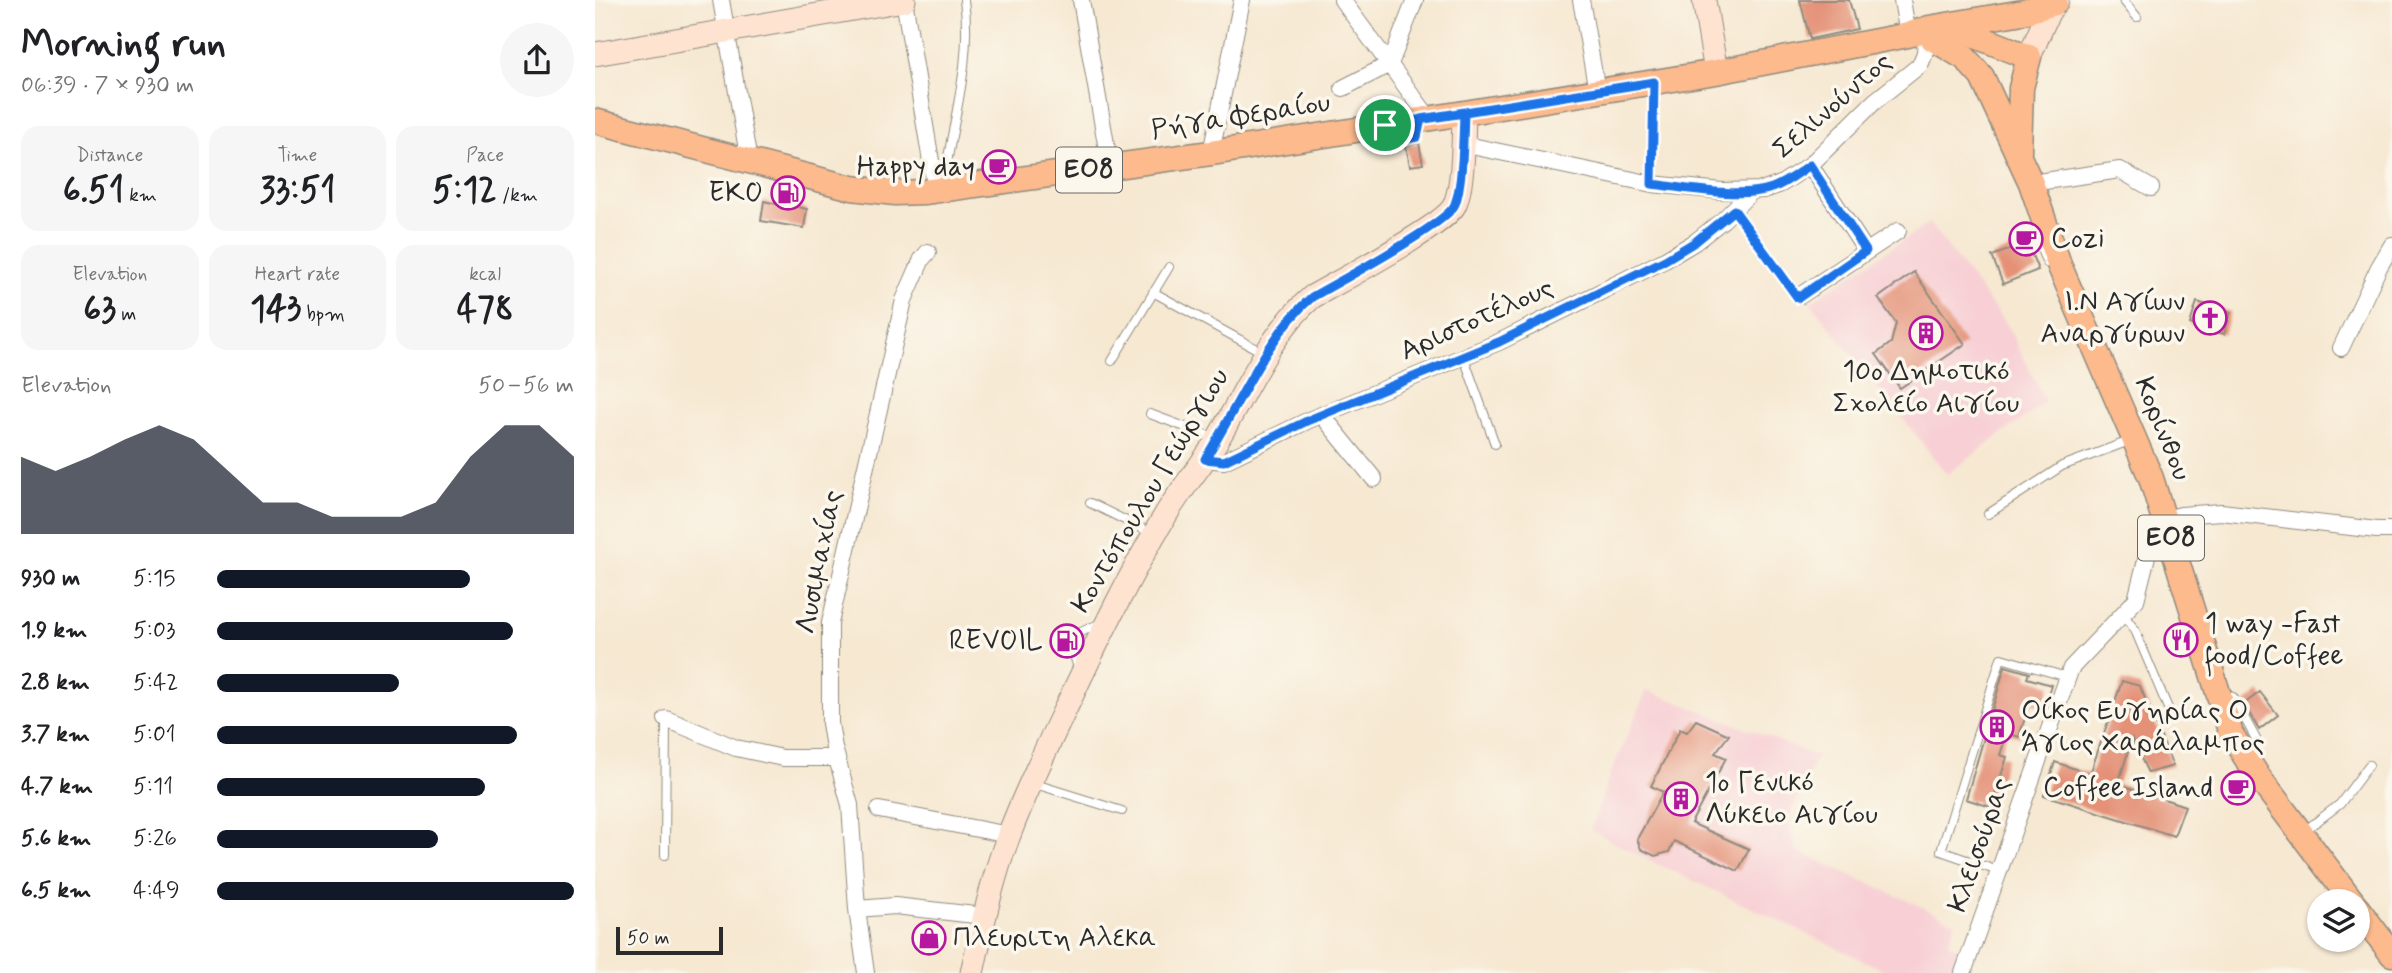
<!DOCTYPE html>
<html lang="en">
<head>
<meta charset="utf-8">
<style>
	body { margin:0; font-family:Mynerve,sans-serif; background:#f6f6f6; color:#202124; height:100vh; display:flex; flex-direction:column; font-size:26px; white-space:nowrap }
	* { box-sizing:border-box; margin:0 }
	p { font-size:23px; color:#757577 }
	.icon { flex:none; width:38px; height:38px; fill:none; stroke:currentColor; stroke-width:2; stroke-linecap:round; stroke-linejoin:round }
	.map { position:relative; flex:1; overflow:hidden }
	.sheet { display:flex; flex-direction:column; background:#fff; width:595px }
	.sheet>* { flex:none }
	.buttons { position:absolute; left:1712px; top:889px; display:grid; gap:14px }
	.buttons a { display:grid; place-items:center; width:63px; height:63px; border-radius:50%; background:#fff; box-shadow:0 2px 5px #0004; font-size:35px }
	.scale { position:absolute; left:21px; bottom:18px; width:107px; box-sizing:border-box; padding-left:7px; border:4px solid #2b2b2b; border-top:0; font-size:19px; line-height:24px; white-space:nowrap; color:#2b2b2b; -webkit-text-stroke:5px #fbf7ec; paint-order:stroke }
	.pin { position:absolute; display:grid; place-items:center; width:60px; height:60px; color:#fff; margin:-30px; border:4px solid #fff; border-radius:50%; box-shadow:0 2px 7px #0007 }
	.round { display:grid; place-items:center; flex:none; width:74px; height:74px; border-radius:37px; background:#f6f6f6 }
	.overview { display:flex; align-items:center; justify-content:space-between; height:119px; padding:0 21px }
	h1 { font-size:38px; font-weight:800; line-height:52px }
	.stats { display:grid; grid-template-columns:repeat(3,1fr); gap:10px; height:119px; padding:7px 21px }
	.stats div { display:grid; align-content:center; border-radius:18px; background:#f6f6f6; text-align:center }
	.stats b { font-size:35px; font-weight:800 }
	.stats small { font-size:19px; font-weight:400 }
	.stats p { font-size:19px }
	.chart { height:196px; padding:14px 21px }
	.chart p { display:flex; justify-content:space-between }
	.chart svg { width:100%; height:126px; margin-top:7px; fill:#111827; opacity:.7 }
	ul { padding:0 21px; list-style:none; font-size:23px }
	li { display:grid; grid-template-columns:112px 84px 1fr; align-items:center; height:52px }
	li i { height:18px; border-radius:9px; background:#111827 }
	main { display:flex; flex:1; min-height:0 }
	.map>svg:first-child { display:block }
	.built { fill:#f7cfd4 }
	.building { fill:#e49177 }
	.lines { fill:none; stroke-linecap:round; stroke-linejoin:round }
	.lane-casing { stroke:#908a7e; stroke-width:10 }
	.street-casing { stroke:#908a7e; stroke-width:18 }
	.secondary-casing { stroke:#908a7e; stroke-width:25 }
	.primary-casing { stroke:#908a7e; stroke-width:27 }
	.lane { stroke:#fff; stroke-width:8 }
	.street { stroke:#fff; stroke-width:16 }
	.secondary { stroke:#fee3d1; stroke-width:23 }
	.primary { stroke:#fcba8d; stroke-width:24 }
	.route-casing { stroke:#fff; stroke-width:14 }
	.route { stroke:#1a73e8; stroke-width:9 }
	.labels { text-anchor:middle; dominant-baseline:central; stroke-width:7; stroke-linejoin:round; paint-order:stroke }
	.shield { fill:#fbf7ec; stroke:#696865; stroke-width:2 }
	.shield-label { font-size:26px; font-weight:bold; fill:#2b2b2b }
	.street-label { font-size:28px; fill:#2b2b2b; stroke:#fbf7ec }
	.poi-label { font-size:28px; fill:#2b2b2b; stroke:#fbf7ec; text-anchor:end }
</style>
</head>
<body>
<main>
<section class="sheet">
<div class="overview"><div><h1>Morning run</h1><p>06:39 · 7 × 930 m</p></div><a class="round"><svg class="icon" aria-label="share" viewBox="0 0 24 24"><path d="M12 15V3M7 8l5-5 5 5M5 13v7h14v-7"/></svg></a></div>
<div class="stats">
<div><p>Distance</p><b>6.51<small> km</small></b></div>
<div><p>Time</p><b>33:51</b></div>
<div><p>Pace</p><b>5:12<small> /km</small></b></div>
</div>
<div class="stats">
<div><p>Elevation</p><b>63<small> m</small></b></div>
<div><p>Heart rate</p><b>143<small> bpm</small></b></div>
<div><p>kcal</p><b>478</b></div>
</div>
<div class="chart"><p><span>Elevation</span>50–56 m</p>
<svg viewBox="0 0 160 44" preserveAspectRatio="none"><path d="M0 44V17L10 22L20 17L30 11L40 6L50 11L60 22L70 33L80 33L90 38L100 38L110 38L120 33L130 17L140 6L150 6L160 17V44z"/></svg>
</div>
<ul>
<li><b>930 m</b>5:15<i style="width:71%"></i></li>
<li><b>1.9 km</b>5:03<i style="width:83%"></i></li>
<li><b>2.8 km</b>5:42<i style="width:51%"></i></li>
<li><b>3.7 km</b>5:01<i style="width:84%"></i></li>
<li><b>4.7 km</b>5:11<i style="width:75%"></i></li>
<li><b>5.6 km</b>5:26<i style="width:62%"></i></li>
<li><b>6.5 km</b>4:49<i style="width:100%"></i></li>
</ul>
</section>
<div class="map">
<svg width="1797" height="973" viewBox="0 0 1797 973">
	<rect width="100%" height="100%" fill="#fbf7ec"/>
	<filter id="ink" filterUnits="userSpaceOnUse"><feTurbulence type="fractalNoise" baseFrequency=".0143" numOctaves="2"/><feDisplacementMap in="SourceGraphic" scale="14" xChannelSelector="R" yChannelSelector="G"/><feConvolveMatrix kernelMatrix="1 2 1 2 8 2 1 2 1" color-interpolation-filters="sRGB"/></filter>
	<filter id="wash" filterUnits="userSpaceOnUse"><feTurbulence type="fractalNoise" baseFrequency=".00686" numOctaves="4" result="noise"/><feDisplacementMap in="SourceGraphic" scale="28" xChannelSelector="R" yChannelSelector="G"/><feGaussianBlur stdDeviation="1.57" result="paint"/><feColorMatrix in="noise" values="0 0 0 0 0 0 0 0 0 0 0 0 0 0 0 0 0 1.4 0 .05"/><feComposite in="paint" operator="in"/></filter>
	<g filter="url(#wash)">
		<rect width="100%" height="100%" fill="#f6e8d1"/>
		<!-- built -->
		<path class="built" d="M 1334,223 L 1412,325 L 1450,400 L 1447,405 L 1352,474 L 1215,302 Z
			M 1052,690 L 1222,756 L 1193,819 L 1202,851 L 1360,922 L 1353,944 L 1369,951 L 1362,973 L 1295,973 L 1037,852 L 996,830 L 1012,782 Z"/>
		<g id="blocks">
			<!-- building -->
			<path class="building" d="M 1205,0 L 1254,0 L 1262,29 L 1215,39 Z
				M 824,143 L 828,164 L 815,166 L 811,146 Z
				M 185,187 L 201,191 L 198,206 L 212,209 L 209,228 L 166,221 L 169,201 L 182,204 Z
				M 1432,243 L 1443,270 L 1408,284 L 1397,256 Z
				M 1319,272 L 1370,344 L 1305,388 L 1281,354 L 1296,343 L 1301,323 L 1283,298 Z
				M 1602,302 L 1636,312 L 1629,334 L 1595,324 Z
				M 470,627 L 479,631 L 472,655 L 461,650 Z
				M 1410,666 L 1434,673 L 1432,678 L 1456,685 L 1449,707 L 1435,702 L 1424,737 L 1412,733 L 1405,755 L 1412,757 L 1396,807 L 1371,799 Z
				M 1527,681 L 1545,686 L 1578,766 L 1553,773 L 1537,739 L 1524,781 L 1520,783 L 1590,806 L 1579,836 L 1449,795 L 1460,762 L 1495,774 Z
				M 1665,692 L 1683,715 L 1664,730 L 1649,704 Z
				M 1101,720 L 1134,735 L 1120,753 L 1131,758 L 1096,823 L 1154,849 L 1143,871 L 1079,841 L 1074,852 L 1060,856 L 1046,849 L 1042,839 L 1068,792 L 1056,786 L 1085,729 L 1092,732 Z"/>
		</g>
	</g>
	<g filter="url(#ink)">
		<use href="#blocks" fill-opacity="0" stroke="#908a7e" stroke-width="2"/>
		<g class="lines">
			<defs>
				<path id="lane" d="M 1528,0 L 1542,17
					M 794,130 L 801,141 L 822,137 L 826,122
					M 336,165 L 352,163 C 361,110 377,54 369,0
					M 1057,184 L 1059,86
					M 1139,210 L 1203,298 L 1206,296
					M 1446,233 L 1443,243 L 1452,263
					M 558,292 L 669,353
					M 869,358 L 900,444
					M 517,361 L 574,267
					M 555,414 L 620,438
					M 495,503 L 556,533
					M 1393,514 L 1467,466 L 1537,440
					M 1529,615 L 1540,630 L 1575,713
					M 484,671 L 478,652 L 486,632 L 506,623
					M 1628,695 L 1638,697 L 1661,739 L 1656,758
					M 437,783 L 527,811
					M 1708,832 L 1745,804 L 1774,765
					M 70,855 L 71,719
					M 1403,871 L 1346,851 L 1406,658 L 1472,677"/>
				<path id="street" d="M 126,0 L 154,161
					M 309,0 L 341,191
					M 486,0 L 515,167
					M 747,0 L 834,118
					M 986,0 L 1002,91
					M 1307,0 L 1313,35
					M 748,88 L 795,64 L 820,0
					M 867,144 L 1057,184 L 1127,191 L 1169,190 L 1186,184 L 1215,165 L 1280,101 L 1325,65 L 1330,53 L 1331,38
					M 616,153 L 647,0
					M 1215,165 L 1271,251
					M 1436,183 L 1525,170 L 1556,188
					M 1206,295 L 1303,231
					M 1746,348 L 1784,267 L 1797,245
					M 727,415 L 779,479
					M 610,459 L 629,461 L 714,420 L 904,342 L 1070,260 L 1100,242 L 1128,220 L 1156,192
					M 71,719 L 141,748 L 188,758 L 242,758
					M 284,810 L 414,835
					M 262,909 L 300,906 L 389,916
					M 271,973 L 262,909 L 255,805 L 239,748 L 235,723 L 235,623 L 309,300 L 327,259 L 333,252
					M 1368,973 L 1476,668 L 1541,600 L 1555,544 L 1563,526 L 1571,519 L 1586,515 L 1626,512 L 1782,530 L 1797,530"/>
				<path id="secondary" d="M 1109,0 L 1121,72
					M 0,54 L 309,0
					M 1434,57 L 1453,13 L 1462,0
					M 377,973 C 387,927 397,879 414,835 C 432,787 455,741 477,695 C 506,634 535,574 570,516 C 585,490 605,468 621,442 C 650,394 674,334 717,297 C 741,283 853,224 860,204 C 869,182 868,138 869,113"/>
				<path id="primary" d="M 1355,29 L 1373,33 L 1434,57 L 1426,88 L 1424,153
					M 1338,39 L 1370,58 L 1387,77 L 1436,183 L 1465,267 L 1556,478 L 1636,734 L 1662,775 L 1757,901
					M 0,121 L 257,188 L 300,193 L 329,192 L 616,153 L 869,113 L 1121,72 L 1313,35 L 1334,28 L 1428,12 L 1460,3
					M 1762,908 L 1797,954"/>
			</defs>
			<!-- lane casing -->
			<use href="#lane" class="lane-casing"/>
			<!-- street casing -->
			<use href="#street" class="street-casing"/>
			<!-- secondary casing -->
			<use href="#secondary" class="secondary-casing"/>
			<!-- primary casing -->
			<use href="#primary" class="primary-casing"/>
			<!-- lane -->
			<use href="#lane" class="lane"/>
			<!-- street -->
			<use href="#street" class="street"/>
			<!-- secondary -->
			<use href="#secondary" class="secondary"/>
			<!-- primary -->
			<use href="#primary" class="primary"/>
		</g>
	</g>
	<g class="lines" filter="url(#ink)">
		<defs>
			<path id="route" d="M 790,125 C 817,121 843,117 869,113 C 868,136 868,184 860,204 C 853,224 741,283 717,297 C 672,335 642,409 610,459 L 629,461 L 714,420 L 904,342 L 1070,260 L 1100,242 L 1139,210 L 1203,298 L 1271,251 L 1215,165 C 1203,173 1191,183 1177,188 C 1145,199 1092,188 1057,184 L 1059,82 L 826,119 L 822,137 L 801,141 L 790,125"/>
		</defs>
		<!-- route casing -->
		<use href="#route" class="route-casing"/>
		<!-- route -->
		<use href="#route" class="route"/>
	</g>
	<!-- icons -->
	<defs>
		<symbol id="cafe-ring" viewBox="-11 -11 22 22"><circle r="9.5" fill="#fbf7ec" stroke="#b5179e" stroke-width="1.5"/><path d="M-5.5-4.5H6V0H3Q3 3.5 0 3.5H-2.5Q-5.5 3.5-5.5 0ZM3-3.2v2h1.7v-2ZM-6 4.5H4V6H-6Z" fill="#b5179e"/></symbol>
		<symbol id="fuel-ring" viewBox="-11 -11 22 22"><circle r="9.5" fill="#fbf7ec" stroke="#b5179e" stroke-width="1.5"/><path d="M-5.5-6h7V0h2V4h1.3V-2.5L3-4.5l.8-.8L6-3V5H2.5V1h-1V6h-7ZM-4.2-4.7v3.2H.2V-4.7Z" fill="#b5179e"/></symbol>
		<symbol id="church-ring" viewBox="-11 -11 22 22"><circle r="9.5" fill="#fbf7ec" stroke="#b5179e" stroke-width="1.5"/><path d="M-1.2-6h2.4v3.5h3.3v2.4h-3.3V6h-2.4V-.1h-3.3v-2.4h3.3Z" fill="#b5179e"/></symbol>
		<symbol id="building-ring" viewBox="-11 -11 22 22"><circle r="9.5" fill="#fbf7ec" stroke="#b5179e" stroke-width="1.5"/><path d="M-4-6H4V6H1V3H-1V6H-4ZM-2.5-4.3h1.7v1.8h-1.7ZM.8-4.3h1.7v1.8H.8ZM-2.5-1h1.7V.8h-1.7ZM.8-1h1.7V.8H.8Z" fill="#b5179e"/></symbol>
		<symbol id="restaurant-ring" viewBox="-11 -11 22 22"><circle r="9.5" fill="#fbf7ec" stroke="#b5179e" stroke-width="1.5"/><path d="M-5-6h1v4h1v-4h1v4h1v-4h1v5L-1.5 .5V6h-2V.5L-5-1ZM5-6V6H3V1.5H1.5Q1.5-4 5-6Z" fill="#b5179e"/></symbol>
		<symbol id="shop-ring" viewBox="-11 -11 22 22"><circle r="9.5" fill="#fbf7ec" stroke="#b5179e" stroke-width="1.5"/><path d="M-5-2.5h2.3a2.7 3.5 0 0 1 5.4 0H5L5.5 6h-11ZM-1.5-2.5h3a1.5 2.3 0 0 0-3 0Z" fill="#b5179e"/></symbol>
	</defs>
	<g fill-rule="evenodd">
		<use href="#cafe-ring" x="385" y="148" width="38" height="38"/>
		<use href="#fuel-ring" x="174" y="174" width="38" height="38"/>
		<use href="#cafe-ring" x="1412" y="220" width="38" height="38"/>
		<use href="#church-ring" x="1596" y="299" width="38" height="38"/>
		<use href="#building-ring" x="1312" y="314" width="38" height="38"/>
		<use href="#restaurant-ring" x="1567" y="621" width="38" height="38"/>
		<use href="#fuel-ring" x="453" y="622" width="38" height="38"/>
		<use href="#building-ring" x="1383" y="708" width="38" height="38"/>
		<use href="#cafe-ring" x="1624" y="769" width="38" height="38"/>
		<use href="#building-ring" x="1067" y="780" width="38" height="38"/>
		<use href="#shop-ring" x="315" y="919" width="38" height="38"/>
	</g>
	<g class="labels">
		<!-- shield labels -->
		<g class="shield">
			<rect x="461" y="147.5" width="66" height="45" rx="5"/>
			<rect x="1543" y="515.5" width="66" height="45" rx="5"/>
		</g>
		<g class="shield-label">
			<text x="494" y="170">ΕΟ8</text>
			<text x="1576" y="538">ΕΟ8</text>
		</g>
		<!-- street labels -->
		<g class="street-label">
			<text transform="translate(1238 106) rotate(-41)">Σελινούντος</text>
			<text transform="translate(646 117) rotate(-9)">Ρήγα Φεραίου</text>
			<text transform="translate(882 320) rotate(-24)">Αριστοτέλους</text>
			<text transform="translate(1567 429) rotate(68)">Κορίνθου</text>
			<text transform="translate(556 491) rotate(-59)">Κοντόπουλου Γεώργιου</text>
			<text transform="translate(225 562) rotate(-79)">Λυσιμαχίας</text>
			<text transform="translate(1385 845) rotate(-71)">Κλεισούρας</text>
		</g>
		<!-- poi labels -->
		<g class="poi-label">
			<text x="380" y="167">Happy day</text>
			<text x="168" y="193">EKO</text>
			<text x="1456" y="239" text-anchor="start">Cozi</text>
			<text x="1590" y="302">Ι.Ν Αγίων<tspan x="1590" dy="32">Αναργύρων</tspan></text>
			<text x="1331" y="372" text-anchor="middle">10o Δημοτικό<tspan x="1331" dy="32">Σχολείο Αιγίου</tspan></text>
			<text x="1610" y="624" text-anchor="start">1 way -Fast<tspan x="1610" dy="32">food/Coffee</tspan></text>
			<text x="448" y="641">REVOIL</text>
			<text x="1426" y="711" text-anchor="start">Οίκος Ευγηρίας Ο<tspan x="1426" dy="32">Άγιος Χαράλαμπος</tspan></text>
			<text x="1110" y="783" text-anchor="start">1o Γενικό<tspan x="1110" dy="32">Λύκειο Αιγίου</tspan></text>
			<text x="1618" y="788">Coffee Island</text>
			<text x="358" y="938" text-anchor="start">Πλευριτη Αλεκα</text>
		</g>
	</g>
</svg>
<div class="buttons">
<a><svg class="icon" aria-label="layers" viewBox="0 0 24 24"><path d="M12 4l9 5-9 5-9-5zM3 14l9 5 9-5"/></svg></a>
</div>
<div class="scale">50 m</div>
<div class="pin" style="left:790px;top:125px;background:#1e9e55"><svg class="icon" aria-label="arrive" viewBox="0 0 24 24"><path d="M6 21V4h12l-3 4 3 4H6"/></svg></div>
</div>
</main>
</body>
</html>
